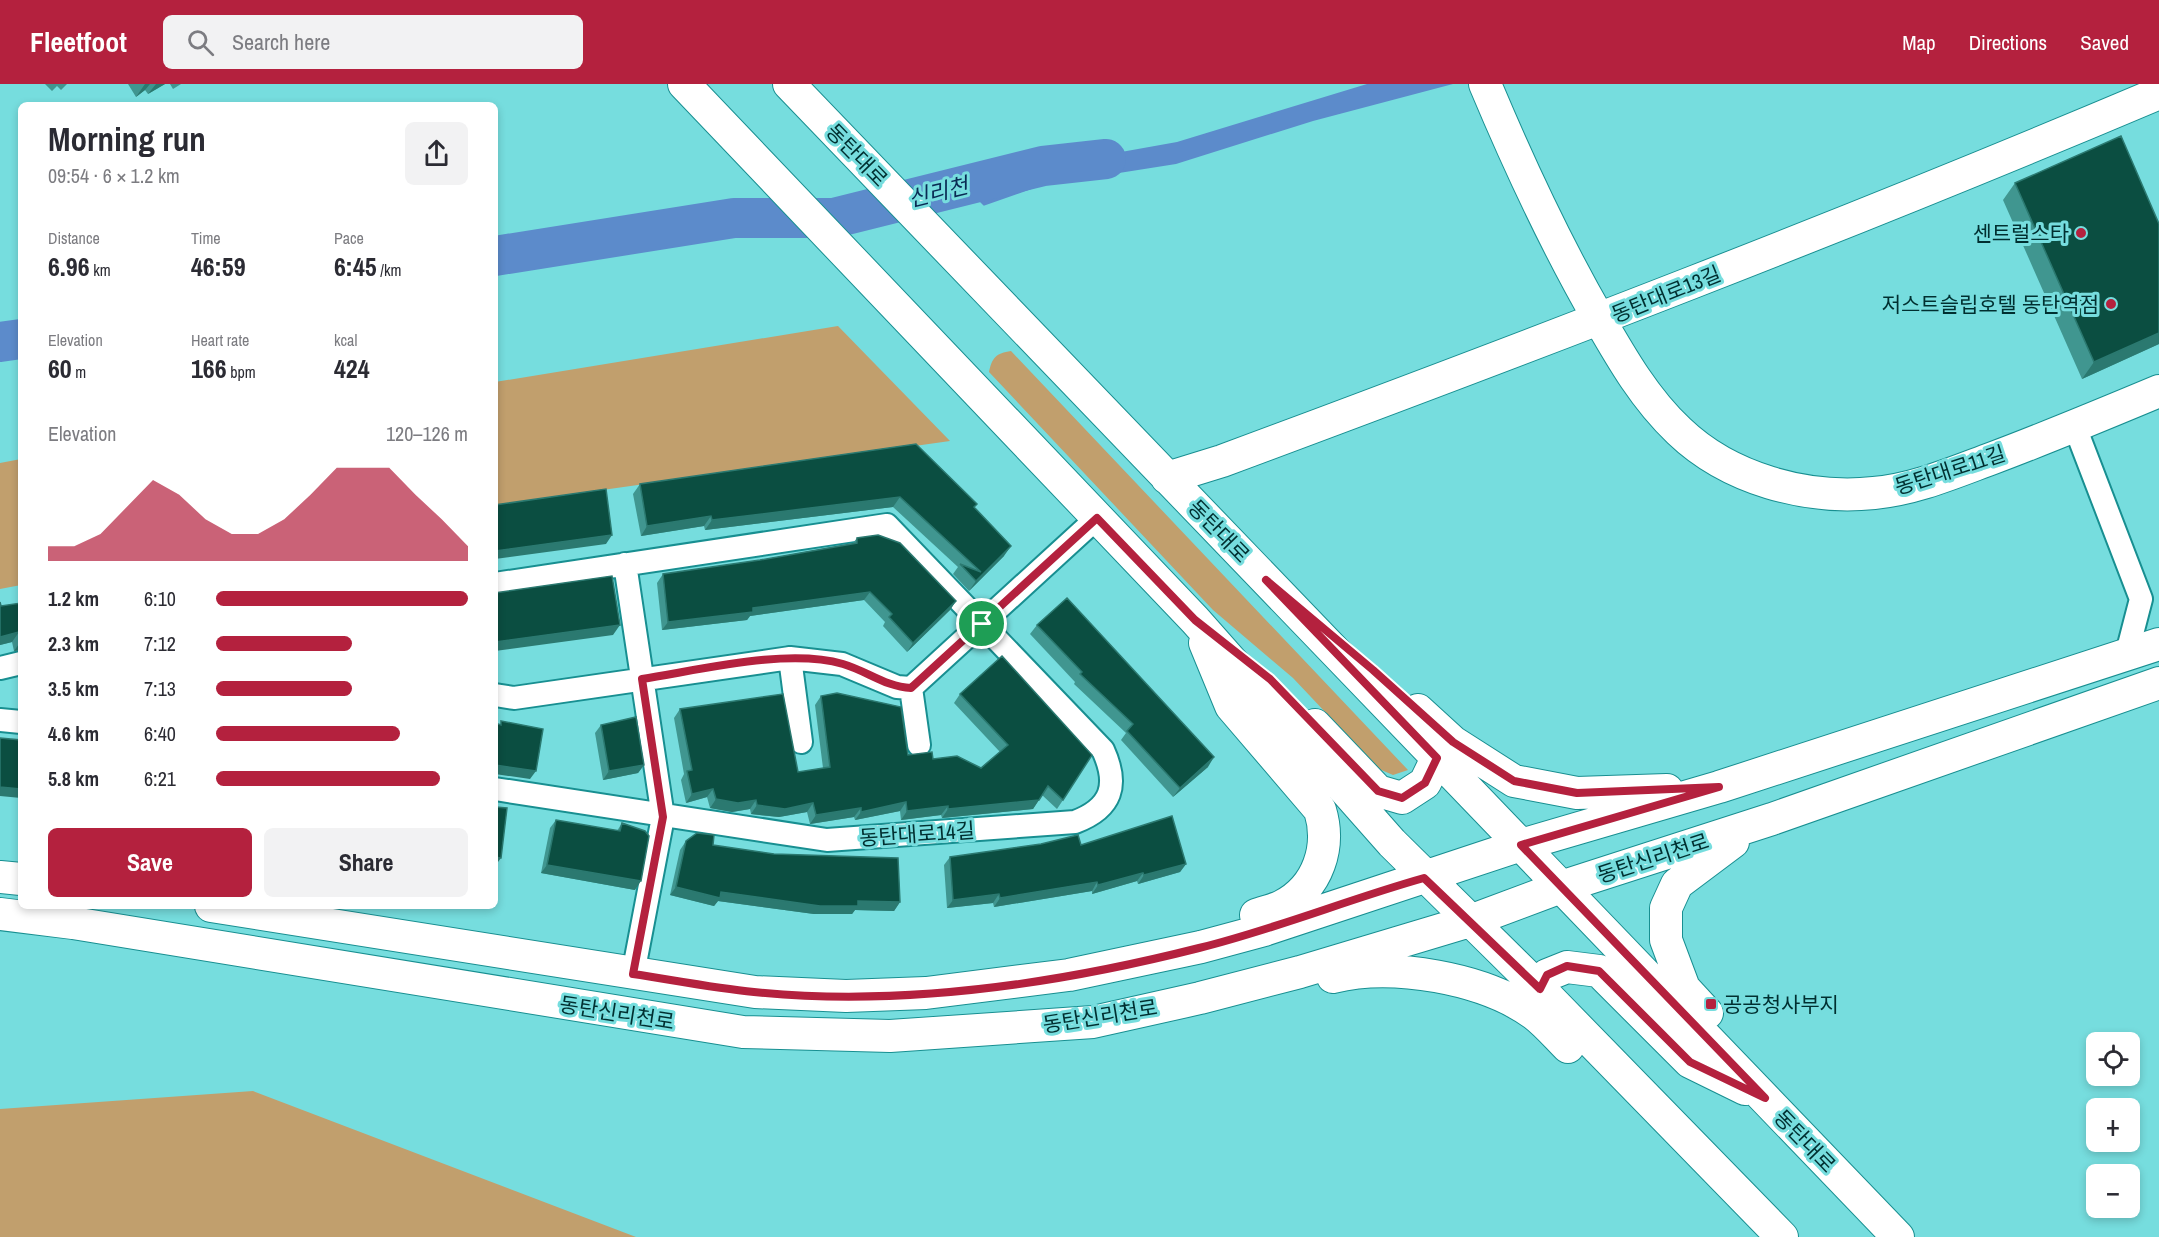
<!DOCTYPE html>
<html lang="en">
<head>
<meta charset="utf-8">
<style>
	body { margin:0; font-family:"Archivo Narrow","Noto Sans KR",sans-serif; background:#f2f2f3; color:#2b2b33; height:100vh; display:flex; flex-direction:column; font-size:22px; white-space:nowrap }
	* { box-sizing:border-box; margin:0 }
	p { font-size:20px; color:#7c7c81 }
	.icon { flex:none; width:33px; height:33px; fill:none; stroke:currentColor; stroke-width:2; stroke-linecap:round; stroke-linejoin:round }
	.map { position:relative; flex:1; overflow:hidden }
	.drawer { position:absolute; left:18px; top:18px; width:480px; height:807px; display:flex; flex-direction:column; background:#fff; border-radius:9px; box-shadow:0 3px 9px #0003 }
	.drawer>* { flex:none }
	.tools { position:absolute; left:2086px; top:948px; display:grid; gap:12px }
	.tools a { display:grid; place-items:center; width:54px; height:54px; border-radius:9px; background:#fff; box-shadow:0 3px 9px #0003; font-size:30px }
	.pin { position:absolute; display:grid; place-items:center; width:51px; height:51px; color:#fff; margin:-26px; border:3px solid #fff; border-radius:50%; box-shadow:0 2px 6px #0007 }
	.round { display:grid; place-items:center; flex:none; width:63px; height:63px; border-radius:9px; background:#f2f2f3 }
	.head { display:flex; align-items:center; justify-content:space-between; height:102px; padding:0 30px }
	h1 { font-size:33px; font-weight:700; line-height:45px }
	.figures { display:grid; grid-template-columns:repeat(3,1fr); gap:9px; height:102px; padding:6px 30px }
	.figures div { display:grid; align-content:center }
	.figures b { font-size:26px; font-weight:700 }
	.figures small { font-size:16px; font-weight:400 }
	.figures p { font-size:16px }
	.chart { height:168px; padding:12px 30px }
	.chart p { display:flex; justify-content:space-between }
	.chart svg { width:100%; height:108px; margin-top:6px; fill:#b4213e; opacity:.7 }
	.button { display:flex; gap:12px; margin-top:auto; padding:12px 30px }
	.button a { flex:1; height:69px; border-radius:9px; background:#b4213e; color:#fff; font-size:24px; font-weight:700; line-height:69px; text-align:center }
	.button a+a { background:#f2f2f3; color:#2b2b33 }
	ul { padding:0 30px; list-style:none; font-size:20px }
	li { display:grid; grid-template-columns:96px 72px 1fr; align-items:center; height:45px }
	li i { height:15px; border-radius:8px; background:#b4213e }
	header { display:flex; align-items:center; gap:36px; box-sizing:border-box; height:84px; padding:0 30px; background:#b4213e; color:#fff }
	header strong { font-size:28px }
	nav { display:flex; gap:33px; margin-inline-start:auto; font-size:21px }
	.search { width:420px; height:54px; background:#f2f2f3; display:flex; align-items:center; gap:15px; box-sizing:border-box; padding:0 21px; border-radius:9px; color:#7c7c81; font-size:22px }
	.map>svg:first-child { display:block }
	.green { fill:#c19f6d }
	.water { fill:#5c8bcb }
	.pier { fill:#76ddde }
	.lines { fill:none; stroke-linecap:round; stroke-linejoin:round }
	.river { stroke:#5c8bcb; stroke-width:40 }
	.street-casing { stroke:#188f91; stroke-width:26 }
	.secondary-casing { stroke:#188f91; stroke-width:34 }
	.street { stroke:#fff; stroke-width:22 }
	.secondary { stroke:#fff; stroke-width:32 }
	.wall { fill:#409690 }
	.shaded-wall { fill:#2b7970 }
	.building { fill:#0b4e41; stroke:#2b7970; stroke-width:1.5 }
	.route-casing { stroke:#fff; stroke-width:12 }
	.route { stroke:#b4213e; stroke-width:8 }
	.poi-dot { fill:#b4213e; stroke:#76ddde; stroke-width:2 }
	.labels { text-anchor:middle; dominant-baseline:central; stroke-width:6; stroke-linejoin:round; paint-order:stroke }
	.street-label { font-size:21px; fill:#002f30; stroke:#76ddde }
	.poi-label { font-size:21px; fill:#002f30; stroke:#76ddde; text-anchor:end }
	.water-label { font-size:22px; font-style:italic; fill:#092a53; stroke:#76ddde }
</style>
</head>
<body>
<header>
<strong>Fleetfoot</strong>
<div class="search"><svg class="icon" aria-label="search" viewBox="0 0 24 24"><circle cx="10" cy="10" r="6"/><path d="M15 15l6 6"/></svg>Search here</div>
<nav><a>Map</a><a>Directions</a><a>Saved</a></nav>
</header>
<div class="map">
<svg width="2159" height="1153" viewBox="0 0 2159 1153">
	<rect width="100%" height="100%" fill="#76ddde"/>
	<!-- green -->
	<path class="green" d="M 838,242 L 950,357 L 495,421 L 495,298 Z
		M 1011,267 L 1408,686 L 1393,691 L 1379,685 L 1293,594 L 1213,526 L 989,288 C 992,274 996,269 1011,267 Z
		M 21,375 L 21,501 L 0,505 L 0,379 Z
		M 253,1007 L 636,1153 L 0,1153 L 0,1025 Z"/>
	<!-- water -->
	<path class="water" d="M 1367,0 L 1453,0 L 1313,37 L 1176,80 L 1043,101 L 886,156 L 874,138 L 1043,82 L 1177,58 Z"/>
	<!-- pier -->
	<path class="pier" d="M 966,104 L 986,124 L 886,159 L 871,139 L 873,135 Z"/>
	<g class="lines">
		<!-- river -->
		<path class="river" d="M 495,172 L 734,134 L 834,134 L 1043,82 L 1106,75
			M 0,258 L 21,255"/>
		<defs>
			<path id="street" d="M 2075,343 L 2141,515 L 2127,569
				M 625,480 L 663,733 L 633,890
				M 495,500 L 887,441 L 1103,666 C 1119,701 1112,724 1075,738 L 827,756 L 495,705
				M 790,574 L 801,658
				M 0,584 L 21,579
				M 911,604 L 919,661
				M 495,611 L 514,614 L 790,574 L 842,580 L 897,603 L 911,604 L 1097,434
				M 0,636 L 21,638"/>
			<path id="secondary" d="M 684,0 L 1195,536 L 1392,759 L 1540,905 L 1782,1153
				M 789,0 L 1898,1153
				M 1485,0 C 1519,81 1555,159 1599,235 C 1622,275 1645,315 1679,347 C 1729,395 1806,416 1874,409 C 1916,405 1955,388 1993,374 C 2049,353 2104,330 2159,307
				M 1167,394 L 1222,377 C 1537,260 1850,140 2159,9
				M 1205,559 L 1231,622 L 1320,726 C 1331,762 1319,803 1282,822 C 1274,826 1264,828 1256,831
				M 1418,626 L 1453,658 L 1514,697 L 1577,709 L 1667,706
				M 1315,641 L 1378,707 L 1402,714 L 1425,699 L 1437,674
				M 0,793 L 21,795
				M 211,822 L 755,908 L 846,912 L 926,909 L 1069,891 L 1201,863 L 1264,846 L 1521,761 L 1719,703 L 2159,560
				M 0,830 L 73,839 L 743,948 L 890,952 L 1093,938 L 1200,914 L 1300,888 L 1470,837 L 1561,803 L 1772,735 L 2159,599
				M 1333,893 C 1392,878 1484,894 1534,930 C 1546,939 1557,952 1568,963
				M 1540,905 L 1547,891 L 1567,883 L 1599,887 L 1690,978 L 1745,1005
				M 1707,929 L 1684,904 L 1666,856 L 1666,824 L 1677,800 L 1733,758"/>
		</defs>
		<!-- street casing -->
		<use href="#street" class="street-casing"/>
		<!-- secondary casing -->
		<use href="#secondary" class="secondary-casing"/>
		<!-- street -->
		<use href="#street" class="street"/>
		<!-- secondary -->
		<use href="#secondary" class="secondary"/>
	</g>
	<!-- wall -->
	<path class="wall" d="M 45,0 L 67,0 L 61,6 L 57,2 L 52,7 Z
		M 128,0 L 165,0 L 148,10 L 145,6 L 136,13 Z
		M 170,0 L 181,0 L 173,5 Z
		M 2015,99 L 2159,260 L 2082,295 L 2003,116 Z
		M 916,360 L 977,420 L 974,424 L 1004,472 L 969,507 L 953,490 L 958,483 L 893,423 L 705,446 L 704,442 L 641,452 L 633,410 L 640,400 Z
		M 857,454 L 956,517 L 950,526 L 907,568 L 883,542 L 885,538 L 864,516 L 750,532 L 747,536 L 662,546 L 657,499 L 663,490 L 760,476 L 853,459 Z
		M 0,518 L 1,522 L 21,519 L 21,566 L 14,567 L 12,558 L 0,561 Z
		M 1037,541 L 1208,683 L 1173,713 L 1121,656 L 1126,649 L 1074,600 L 1075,598 L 1030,550 Z
		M 960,610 L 1063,716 L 1057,725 L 1042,711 L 1033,725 L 942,734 L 941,731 L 901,736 L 900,727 L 855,736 L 854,733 L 810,740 L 807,728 L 779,733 L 751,730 L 750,725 L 732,728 L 710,724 L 707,713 L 686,719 L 681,696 L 684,690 L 674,634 L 680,625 L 798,688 L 823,684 L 815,621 L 821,612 L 908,671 L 981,684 L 1000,668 L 954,619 Z
		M 601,641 L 644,681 L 638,689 L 603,696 L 595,649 Z
		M 556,736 L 617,747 L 622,739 L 635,806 L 541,789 L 550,744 Z
		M 686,757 L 713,761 L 900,818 L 894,827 L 855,826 L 852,830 L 814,830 L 718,817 L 714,822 L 670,811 L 680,766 Z
		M 1081,761 L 1186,780 L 1180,788 L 1138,800 L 1137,797 L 1092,810 L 1092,807 L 994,823 L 993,819 L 947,824 L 944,781 L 950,773 Z"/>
	<!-- shaded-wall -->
	<path class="shaded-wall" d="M 145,0 L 150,0 L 145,6 L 136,13 Z
		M 156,0 L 165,0 L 148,10 Z
		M 2159,249 L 2159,260 L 2082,295 L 2094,278 Z
		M 900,413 L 893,423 L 705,446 L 712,436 Z
		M 711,432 L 704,442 L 641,452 L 647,442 Z
		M 612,451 L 606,460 L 495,475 L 495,467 Z
		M 1011,462 L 1004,472 L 969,507 L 976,497 Z
		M 870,508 L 864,516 L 750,532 L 747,536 L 662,546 L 668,538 L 753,524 Z
		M 956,517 L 950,526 L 907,568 L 913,559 Z
		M 620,541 L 613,551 L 495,567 L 495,558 Z
		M 19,548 L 12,558 L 0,561 L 0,553 Z
		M 21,557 L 21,566 L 14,567 Z
		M 1214,673 L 1208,683 L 1173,713 L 1180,704 Z
		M 495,681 L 536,687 L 530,695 L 495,690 Z
		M 644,681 L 638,689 L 603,696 L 609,687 Z
		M 0,703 L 21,705 L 21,714 L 0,712 Z
		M 713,705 L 707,713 L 686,719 L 692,710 Z
		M 716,715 L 756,716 L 750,725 L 732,728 L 710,724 Z
		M 1039,716 L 1033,725 L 942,734 L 948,725 Z
		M 906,718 L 900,727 L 855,736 L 861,728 Z
		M 813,719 L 807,728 L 779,733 L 751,730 L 757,721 Z
		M 948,722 L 941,731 L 901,736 L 907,727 Z
		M 861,724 L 854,733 L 810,740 L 816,731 Z
		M 495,773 L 501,774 L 495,782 Z
		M 1186,780 L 1180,788 L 1138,800 L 1144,791 Z
		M 547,781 L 641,797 L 635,806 L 541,789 Z
		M 1143,789 L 1137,797 L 1092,810 L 1098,801 Z
		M 1097,798 L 1092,807 L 994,823 L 1000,814 Z
		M 676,803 L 721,808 L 858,817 L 900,818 L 894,827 L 855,826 L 852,830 L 814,830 L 718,817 L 714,822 L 670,811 Z
		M 999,810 L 993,819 L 947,824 L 953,816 Z"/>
	<!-- building -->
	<path class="building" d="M 2121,52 L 2159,140 L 2159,249 L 2094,278 L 2015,99 Z
		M 916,360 L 977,420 L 974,423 L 1011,462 L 976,497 L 960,480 L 981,488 L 900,413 L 712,436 L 711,432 L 647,442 L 640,400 Z
		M 606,405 L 612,451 L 495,467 L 495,421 Z
		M 878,451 L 900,459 L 956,517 L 913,559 L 889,533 L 892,530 L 870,508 L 753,524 L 753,528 L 668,538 L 663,490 L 760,476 L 857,459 L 857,454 Z
		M 612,492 L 620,541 L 495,558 L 495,509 Z
		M 1067,514 L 1214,673 L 1180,704 L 1127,647 L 1133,640 L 1080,590 L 1082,588 L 1037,541 Z
		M 0,518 L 1,522 L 21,519 L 21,557 L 19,548 L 0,553 Z
		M 1002,572 L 1092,671 L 1063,716 L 1048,702 L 1039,716 L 948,725 L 948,722 L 907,727 L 906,718 L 861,728 L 861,724 L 816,731 L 813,719 L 785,725 L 757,721 L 756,716 L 738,719 L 716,715 L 713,705 L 692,710 L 687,687 L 692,686 L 680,625 L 783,610 L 798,688 L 830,683 L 821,612 L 837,609 L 901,623 L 908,671 L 932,668 L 933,675 L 957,672 L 981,684 L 1008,661 L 960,610 Z
		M 636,633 L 644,681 L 609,687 L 601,641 Z
		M 501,637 L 543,645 L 536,687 L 495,681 L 495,639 L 501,641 Z
		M 0,654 L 21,656 L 21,705 L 0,703 Z
		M 495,723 L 507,724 L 501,774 L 495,773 Z
		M 1172,732 L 1186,780 L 1144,791 L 1143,789 L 1098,801 L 1097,798 L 1000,814 L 999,810 L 953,816 L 950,773 L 1041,760 L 1078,751 L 1081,761 Z
		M 556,736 L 620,747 L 622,739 L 645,747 L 649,752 L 641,797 L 547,781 Z
		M 697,749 L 714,751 L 713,761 L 774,770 L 898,774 L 900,818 L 858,817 L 858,822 L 820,822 L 721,808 L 720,814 L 676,803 L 686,757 Z"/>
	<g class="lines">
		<defs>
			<path id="route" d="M 1097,434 L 1195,536 L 1270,595 L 1378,707 L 1402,714 L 1425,699 L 1437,674 L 1266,496 L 1373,586 L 1453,658 L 1514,697 L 1577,709 L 1719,703 L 1521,761 L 1765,1014 L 1690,978 L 1599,887 L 1567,882 L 1547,891 L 1540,905 L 1424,794 C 1349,815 1276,845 1199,864 C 1057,900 901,923 754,908 C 714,904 673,896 633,890 L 663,733 L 642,595 C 700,586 787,564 843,580 C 867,587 886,603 911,604 Z"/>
		</defs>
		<!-- route casing -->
		<use href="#route" class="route-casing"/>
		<!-- route -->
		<use href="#route" class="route"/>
	</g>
	<!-- markers -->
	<g class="poi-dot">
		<circle cx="2081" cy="149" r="6"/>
		<circle cx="2111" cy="220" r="6"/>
		<rect x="1705" y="914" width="12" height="12" rx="3"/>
	</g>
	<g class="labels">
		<!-- street labels -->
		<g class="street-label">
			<text transform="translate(857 71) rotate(46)">동탄대로</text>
			<text transform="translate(1666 210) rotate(-22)">동탄대로13길</text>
			<text transform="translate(1950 386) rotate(-18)">동탄대로11길</text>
			<text transform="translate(1219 447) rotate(46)">동탄대로</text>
			<text transform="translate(917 750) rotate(-4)">동탄대로14길</text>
			<text transform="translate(1653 774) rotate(-18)">동탄신리천로</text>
			<text transform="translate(617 929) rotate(9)">동탄신리천로</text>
			<text transform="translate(1100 932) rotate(-9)">동탄신리천로</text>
			<text transform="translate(1805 1057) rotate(46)">동탄대로</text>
		</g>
		<!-- poi labels -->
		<g class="poi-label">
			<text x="2069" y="149">센트럴스타</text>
			<text x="2099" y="220">저스트슬립호텔 동탄역점</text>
			<text x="1723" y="920" text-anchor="start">공공청사부지</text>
		</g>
		<!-- water labels -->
		<g class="water-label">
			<text transform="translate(938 108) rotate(-14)">신리천</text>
		</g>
	</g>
</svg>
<div class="tools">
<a><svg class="icon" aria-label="locate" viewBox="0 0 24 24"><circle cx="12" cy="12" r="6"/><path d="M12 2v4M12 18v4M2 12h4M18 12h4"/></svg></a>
<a>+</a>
<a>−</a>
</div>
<div class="pin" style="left:982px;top:540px;background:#1e9e55"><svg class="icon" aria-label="arrive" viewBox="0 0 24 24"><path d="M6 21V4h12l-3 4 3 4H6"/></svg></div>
<section class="drawer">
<div class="head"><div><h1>Morning run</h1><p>09:54 · 6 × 1.2 km</p></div><a class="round"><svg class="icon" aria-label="share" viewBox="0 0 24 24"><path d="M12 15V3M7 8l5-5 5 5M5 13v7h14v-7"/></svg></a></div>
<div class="figures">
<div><p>Distance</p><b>6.96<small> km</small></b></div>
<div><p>Time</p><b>46:59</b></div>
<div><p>Pace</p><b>6:45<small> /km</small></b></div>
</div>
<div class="figures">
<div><p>Elevation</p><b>60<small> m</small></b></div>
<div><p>Heart rate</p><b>166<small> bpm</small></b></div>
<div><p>kcal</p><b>424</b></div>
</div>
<div class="chart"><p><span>Elevation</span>120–126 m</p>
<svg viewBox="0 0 160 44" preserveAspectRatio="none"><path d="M0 44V38L10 38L20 33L30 22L40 11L50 17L60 27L70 33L80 33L90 27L100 17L110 6L120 6L130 6L140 17L150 27L160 38V44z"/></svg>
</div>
<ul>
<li><b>1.2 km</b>6:10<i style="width:100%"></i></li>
<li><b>2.3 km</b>7:12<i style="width:54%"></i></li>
<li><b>3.5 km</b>7:13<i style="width:54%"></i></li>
<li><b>4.6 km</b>6:40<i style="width:73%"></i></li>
<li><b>5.8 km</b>6:21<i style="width:89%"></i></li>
</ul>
<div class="button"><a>Save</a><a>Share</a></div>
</section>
</div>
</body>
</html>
